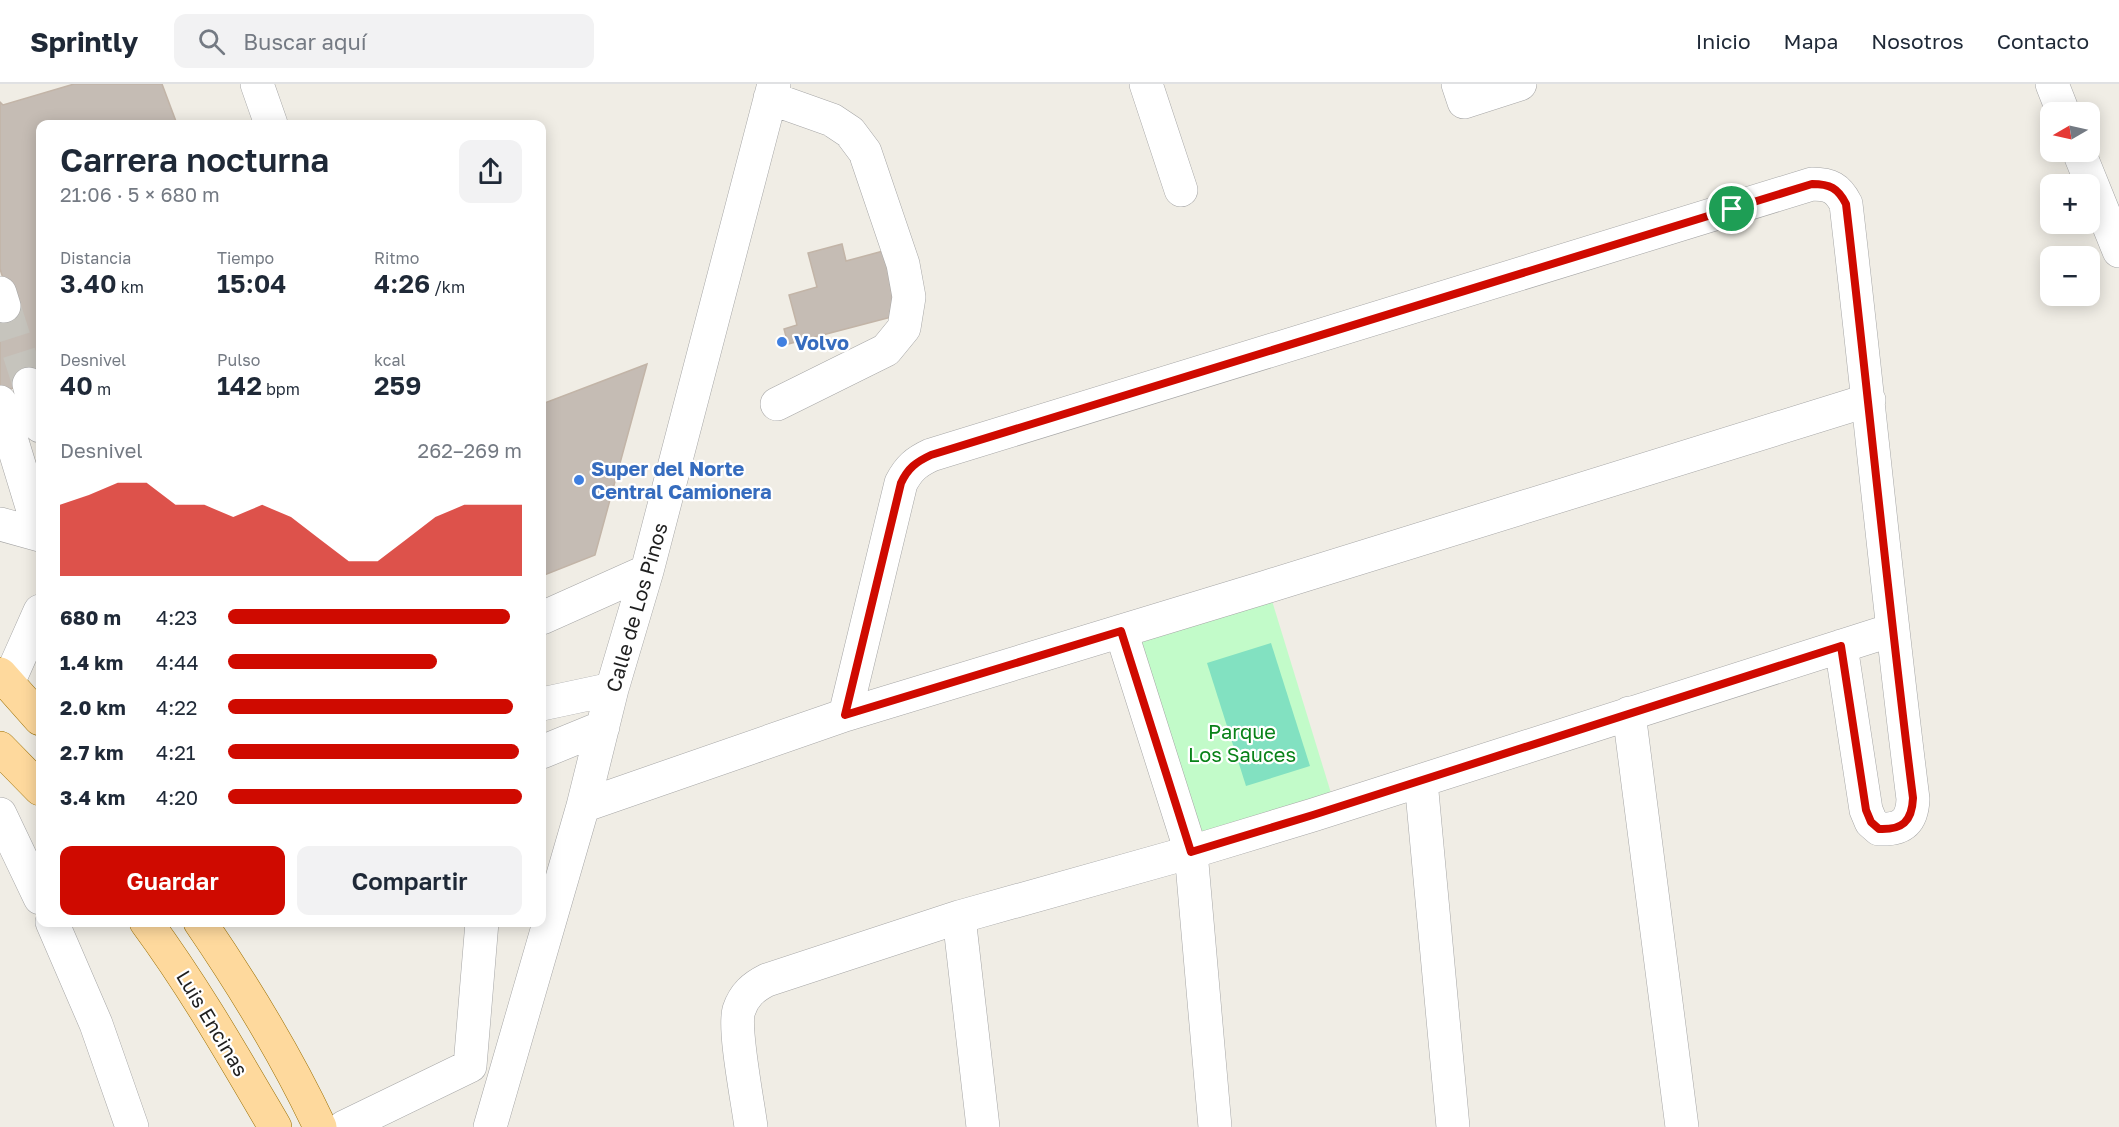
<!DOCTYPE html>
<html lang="es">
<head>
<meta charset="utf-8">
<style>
	body { margin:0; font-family:"Golos Text",sans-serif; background:#f2f2f3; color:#1f2937; height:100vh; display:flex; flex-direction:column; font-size:22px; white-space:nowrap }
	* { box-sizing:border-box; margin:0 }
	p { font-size:20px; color:#747a83 }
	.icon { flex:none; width:33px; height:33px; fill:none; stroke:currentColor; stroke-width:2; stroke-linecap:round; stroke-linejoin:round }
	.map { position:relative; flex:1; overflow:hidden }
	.sheet { position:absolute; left:36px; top:36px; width:510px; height:807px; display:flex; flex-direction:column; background:#fff; border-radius:12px; box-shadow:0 3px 15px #0003 }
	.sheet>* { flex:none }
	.needle { width:39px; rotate:261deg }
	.controls { position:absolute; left:2040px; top:18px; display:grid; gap:12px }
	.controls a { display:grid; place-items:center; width:60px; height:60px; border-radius:12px; background:#fff; box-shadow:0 3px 15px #0003; font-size:30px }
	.pin { position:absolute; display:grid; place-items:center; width:51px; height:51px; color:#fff; margin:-26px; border:3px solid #fff; border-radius:50%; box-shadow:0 2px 6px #0007 }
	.round { display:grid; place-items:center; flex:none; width:63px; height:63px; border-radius:12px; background:#f2f2f3 }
	.headline { display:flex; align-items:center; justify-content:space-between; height:102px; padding:0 24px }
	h1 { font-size:33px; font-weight:600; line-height:45px }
	.stats { display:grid; grid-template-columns:repeat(3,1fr); gap:9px; height:102px; padding:6px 24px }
	.stats div { display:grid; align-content:center }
	.stats b { font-size:26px; font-weight:600 }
	.stats small { font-size:16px; font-weight:400 }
	.stats p { font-size:16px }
	.chart { height:168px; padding:12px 24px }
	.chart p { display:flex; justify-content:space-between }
	.chart svg { width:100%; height:108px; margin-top:6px; fill:#cf0a00; opacity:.7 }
	.cta { display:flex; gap:12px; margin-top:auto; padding:12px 24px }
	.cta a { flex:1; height:69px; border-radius:12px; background:#cf0a00; color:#fff; font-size:24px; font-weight:600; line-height:69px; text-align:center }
	.cta a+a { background:#f2f2f3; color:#1f2937 }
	ul { padding:0 24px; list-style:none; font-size:20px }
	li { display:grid; grid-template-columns:96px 72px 1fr; align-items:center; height:45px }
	li i { height:15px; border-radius:8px; background:#cf0a00 }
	header { display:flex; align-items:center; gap:36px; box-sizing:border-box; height:84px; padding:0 30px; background:#fff; border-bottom:2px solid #e0e1e3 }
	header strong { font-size:28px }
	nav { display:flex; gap:33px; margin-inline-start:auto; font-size:21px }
	.search { width:420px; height:54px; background:#f2f2f3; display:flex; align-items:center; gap:15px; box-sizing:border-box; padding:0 21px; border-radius:12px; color:#747a83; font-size:22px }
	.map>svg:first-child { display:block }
	.park { fill:#c2fbc9 }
	.pitch { fill:#82e1c1 }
	.building { fill:#c5bcb4; stroke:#c2b4a7; stroke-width:1.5 }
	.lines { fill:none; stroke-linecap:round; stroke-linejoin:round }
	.minor-tunnel { stroke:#c6c4bd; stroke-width:33; stroke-dasharray:33 16; stroke-linecap:butt }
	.minor-casing { stroke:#a6a6a6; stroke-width:34 }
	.major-casing { stroke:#9b6f00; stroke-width:34 }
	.minor { stroke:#fff; stroke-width:33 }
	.major { stroke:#fed99d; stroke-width:33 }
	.route-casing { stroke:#fff; stroke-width:12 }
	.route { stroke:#cf0a00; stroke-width:8 }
	.shop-dot { fill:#3f7fe0; stroke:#fff; stroke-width:2 }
	.labels { text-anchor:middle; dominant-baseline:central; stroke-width:4.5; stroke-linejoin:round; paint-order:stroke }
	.shop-label { font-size:20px; font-weight:bold; fill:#366cbe; stroke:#fff; text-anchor:start }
	.street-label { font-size:20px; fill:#1f1f1f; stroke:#fff }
	.park-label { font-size:20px; fill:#098219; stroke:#fff }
</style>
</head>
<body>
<header>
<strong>Sprintly</strong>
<div class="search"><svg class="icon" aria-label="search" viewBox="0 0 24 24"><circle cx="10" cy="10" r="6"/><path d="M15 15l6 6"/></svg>Buscar aquí</div>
<nav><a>Inicio</a><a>Mapa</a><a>Nosotros</a><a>Contacto</a></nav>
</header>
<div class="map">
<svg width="2119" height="1043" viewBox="0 0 2119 1043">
	<rect width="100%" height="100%" fill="#f0ede5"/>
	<!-- park -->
	<path class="park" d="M 1269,507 L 1331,709 L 1197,751 L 1137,547 Z"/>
	<!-- pitch -->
	<path class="pitch" d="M 1271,559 L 1310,682 L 1246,702 L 1207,579 Z"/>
	<!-- building -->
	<path class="building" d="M 74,0 L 162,0 L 177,40 L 40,40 L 40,308 L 37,297 L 0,308 L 0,223 L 11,219 L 0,185 L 0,18 L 3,21 Z
		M 842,160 L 846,177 L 887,166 L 903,230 L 788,260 L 784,245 L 797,241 L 789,211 L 817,203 L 808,169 Z
		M 647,280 L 595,471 L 542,492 L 542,320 Z"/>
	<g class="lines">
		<!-- minor-tunnel -->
		<path class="minor-tunnel" d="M 4,222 L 29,300"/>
		<defs>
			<path id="minor" d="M 257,0 L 271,40
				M 1146,0 L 1181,106
				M 1458,0 L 1464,18 L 1520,0
				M 2052,0 L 2063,28
				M 770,14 L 832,36 L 850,48 L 865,68 L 903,180 L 909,213 L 904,244 L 886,266 L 777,320
				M 2079,68 L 2119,167
				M 0,209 L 4,222
				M 29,300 L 40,342
				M 0,318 L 40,449
				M 0,440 L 40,451
				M 542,534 L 647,487
				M 1121,547 L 1191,768 L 1215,1043
				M 8,599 L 40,527
				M 542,620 L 612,605
				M 1629,629 L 1682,1043
				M 845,631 L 901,399 C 909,384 916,378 931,371 L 1812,100 C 1830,100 1838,104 1846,120 C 1869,318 1888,517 1913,715 C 1912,738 1902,746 1879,745 L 1871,738 L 1866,726 L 1841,562
				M 542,668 L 603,643
				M 1421,697 L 1453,1043
				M 583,722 L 845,631 L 1266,503 L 1869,316
				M 0,730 L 40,814
				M 959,833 L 983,1043
				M 52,838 L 96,940 L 132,1043
				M 344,1043 L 470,982 L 482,838
				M 490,1043 L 583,722 L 612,605 L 647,487 L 774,0
				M 751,1043 C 748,1019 733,944 739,926 C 744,911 753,903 767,896 L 959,833 L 1191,768 L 1313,731 L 1892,546"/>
			<path id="major" d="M 0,590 L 40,635
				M 0,664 L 40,705
				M 146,838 C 194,903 234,973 275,1043
				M 200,838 C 245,904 286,971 320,1043"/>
		</defs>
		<!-- minor casing -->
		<use href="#minor" class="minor-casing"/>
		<!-- major casing -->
		<use href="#major" class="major-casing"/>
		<!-- minor -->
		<use href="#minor" class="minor"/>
		<!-- major -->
		<use href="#major" class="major"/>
	</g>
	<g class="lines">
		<defs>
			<path id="route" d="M 1812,100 C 1830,100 1838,104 1846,120 C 1869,318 1888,517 1913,714 C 1912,738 1902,746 1879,745 L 1871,738 L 1866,726 L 1841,562 L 1313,731 L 1191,768 L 1121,547 L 845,631 L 901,399 C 908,384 916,378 931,371 Z"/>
		</defs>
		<!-- route casing -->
		<use href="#route" class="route-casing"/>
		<!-- route -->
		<use href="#route" class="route"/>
	</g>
	<!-- markers -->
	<g class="shop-dot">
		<circle cx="782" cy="258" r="6"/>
		<circle cx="579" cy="396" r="6"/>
	</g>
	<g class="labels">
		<!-- shop labels -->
		<g class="shop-label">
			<text x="794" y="258">Volvo</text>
			<text x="591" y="384">Super del Norte<tspan x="591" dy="23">Central Camionera</tspan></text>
		</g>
		<!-- street labels -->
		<g class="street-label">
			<text transform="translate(636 523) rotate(-74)">Calle de Los Pinos</text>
			<text transform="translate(213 939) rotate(59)">Luis Encinas</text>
		</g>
		<!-- park labels -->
		<g class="park-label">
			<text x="1242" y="647">Parque<tspan x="1242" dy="23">Los Sauces</tspan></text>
		</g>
	</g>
</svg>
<div class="controls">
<a><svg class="needle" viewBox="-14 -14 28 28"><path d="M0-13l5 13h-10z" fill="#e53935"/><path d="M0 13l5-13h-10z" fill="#747a83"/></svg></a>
<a>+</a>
<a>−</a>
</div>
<div class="pin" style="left:1732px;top:125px;background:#1e9e55"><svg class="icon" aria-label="arrive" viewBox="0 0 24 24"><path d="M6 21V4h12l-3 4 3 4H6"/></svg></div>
<section class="sheet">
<div class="headline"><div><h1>Carrera nocturna</h1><p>21:06 · 5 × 680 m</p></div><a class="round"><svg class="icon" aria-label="share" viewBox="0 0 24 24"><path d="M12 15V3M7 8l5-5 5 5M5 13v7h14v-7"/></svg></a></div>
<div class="stats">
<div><p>Distancia</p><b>3.40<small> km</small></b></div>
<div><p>Tiempo</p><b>15:04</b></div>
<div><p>Ritmo</p><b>4:26<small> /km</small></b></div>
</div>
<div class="stats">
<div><p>Desnivel</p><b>40<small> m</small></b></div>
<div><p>Pulso</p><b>142<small> bpm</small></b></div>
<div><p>kcal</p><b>259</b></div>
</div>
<div class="chart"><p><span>Desnivel</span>262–269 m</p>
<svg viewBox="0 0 160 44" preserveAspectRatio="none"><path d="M0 44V15L10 11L20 6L30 6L40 15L50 15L60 20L70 15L80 20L90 29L100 38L110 38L120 29L130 20L140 15L150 15L160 15V44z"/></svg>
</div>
<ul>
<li><b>680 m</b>4:23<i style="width:96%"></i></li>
<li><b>1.4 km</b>4:44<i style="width:71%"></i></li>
<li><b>2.0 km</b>4:22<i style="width:97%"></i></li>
<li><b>2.7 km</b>4:21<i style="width:99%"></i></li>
<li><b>3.4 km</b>4:20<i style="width:100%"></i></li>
</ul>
<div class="cta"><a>Guardar</a><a>Compartir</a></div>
</section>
</div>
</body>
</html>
